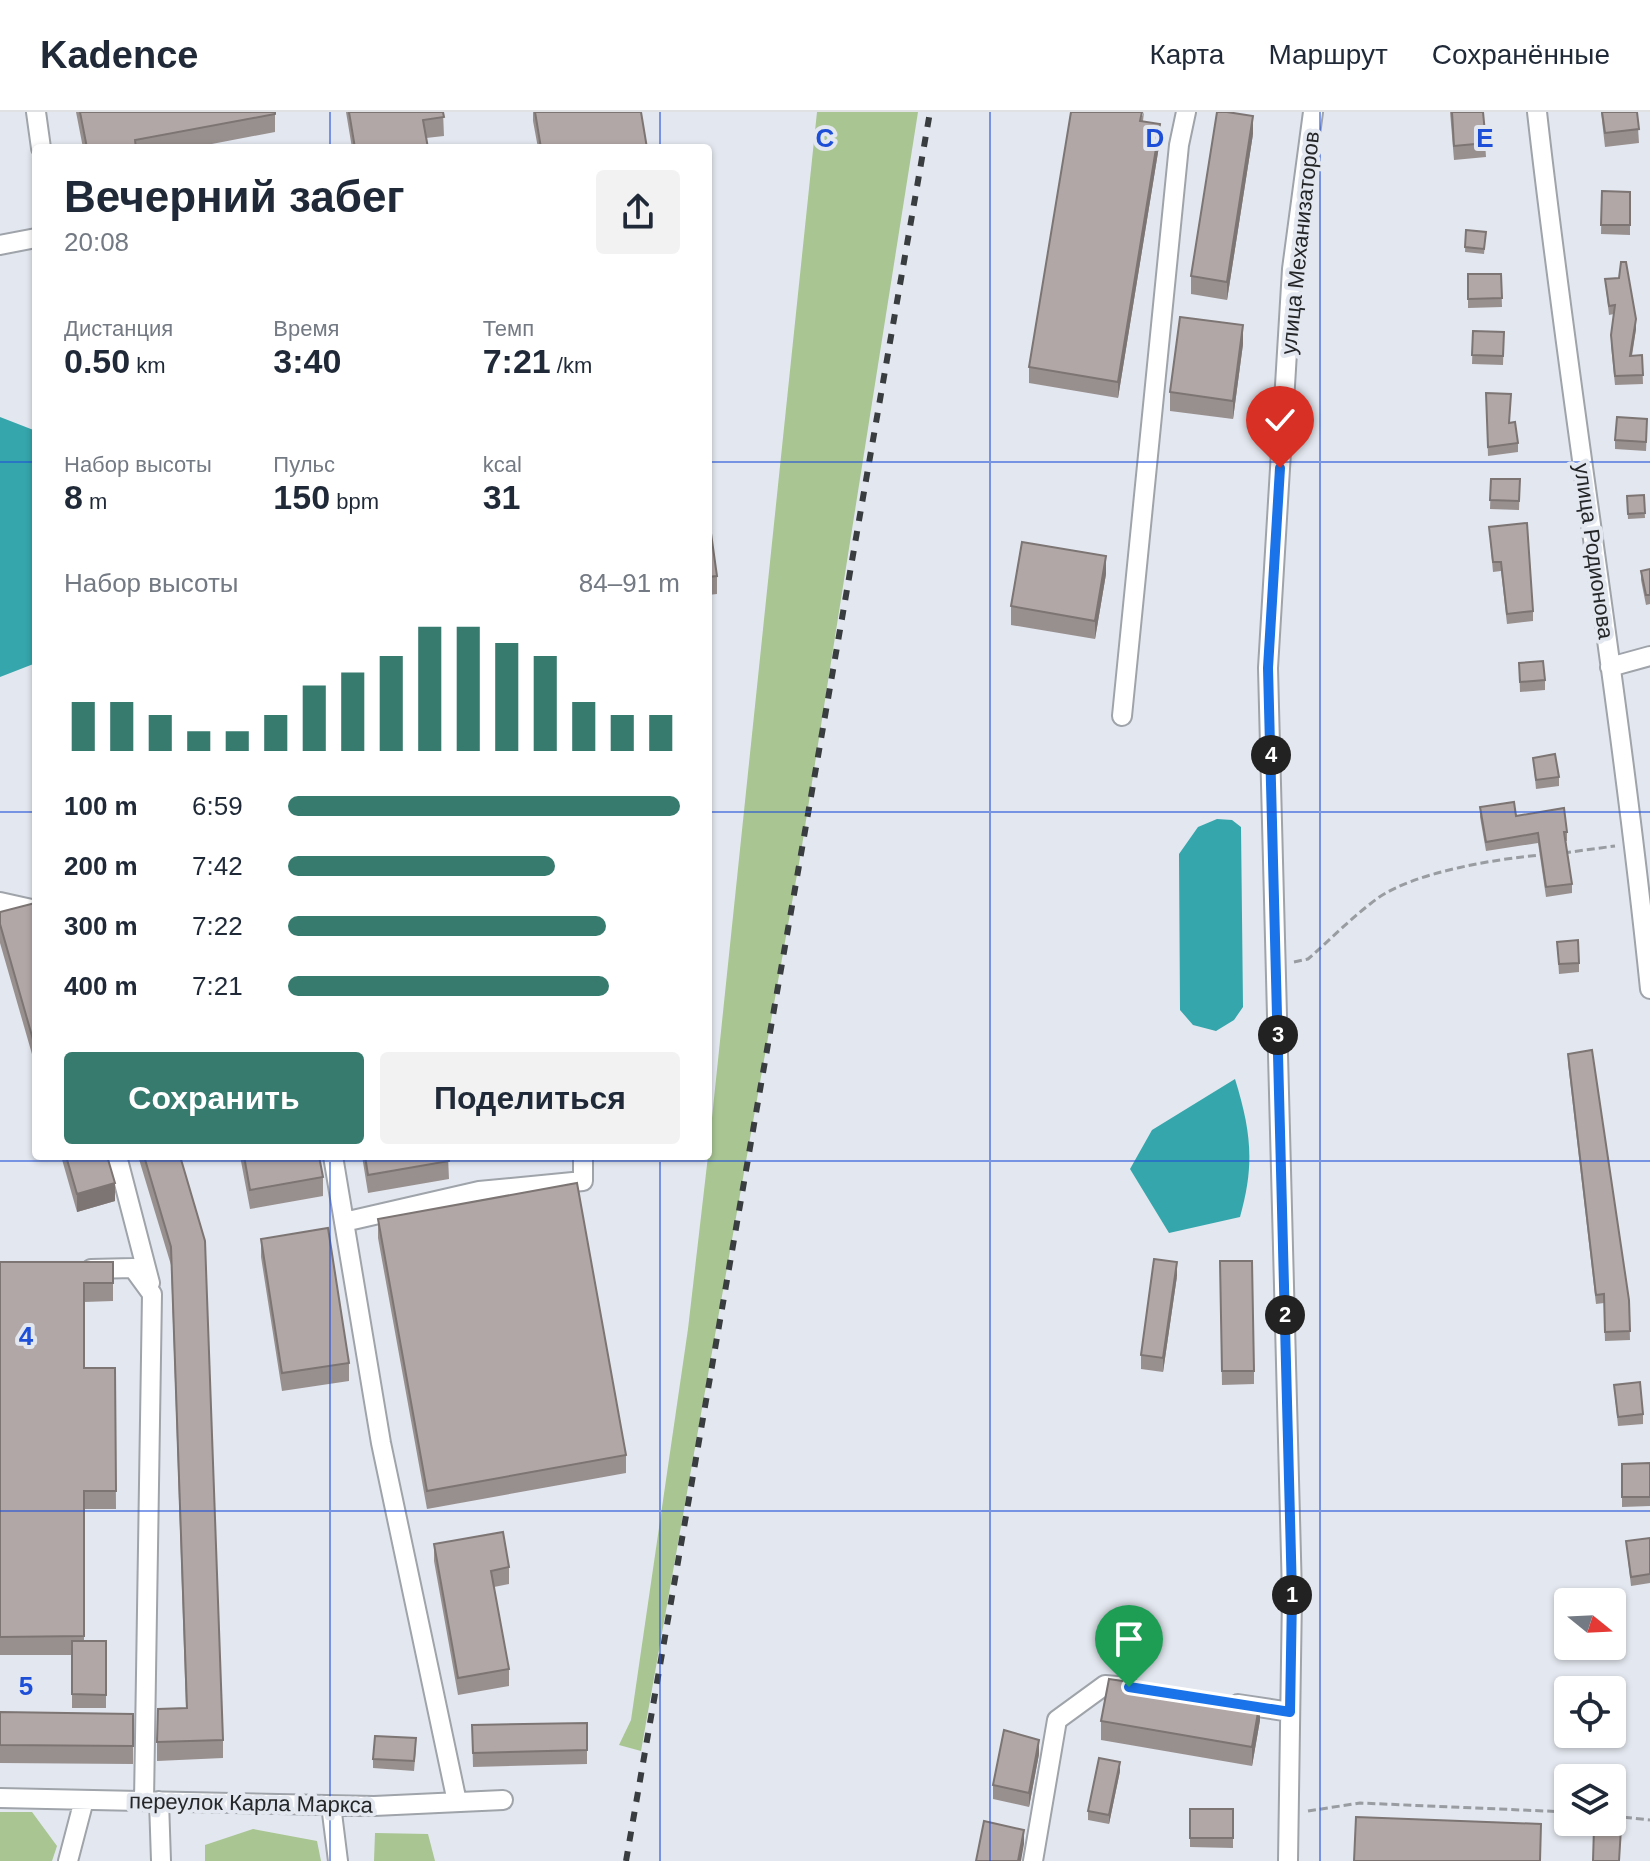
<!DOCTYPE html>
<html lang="ru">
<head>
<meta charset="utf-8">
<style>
	body { margin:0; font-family:Arial,sans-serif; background:#f2f2f3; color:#1f2937; height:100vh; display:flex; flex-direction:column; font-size:30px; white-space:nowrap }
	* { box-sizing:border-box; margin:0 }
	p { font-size:26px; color:#747a83 }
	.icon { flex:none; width:44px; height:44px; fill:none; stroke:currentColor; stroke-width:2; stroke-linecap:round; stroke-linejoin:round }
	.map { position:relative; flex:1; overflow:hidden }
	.panel { position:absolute; left:32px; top:32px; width:680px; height:1016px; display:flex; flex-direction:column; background:#fff; border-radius:8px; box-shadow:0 2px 6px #0004 }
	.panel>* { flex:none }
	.needle { width:52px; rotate:108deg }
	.fabs { position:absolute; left:1554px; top:1476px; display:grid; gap:16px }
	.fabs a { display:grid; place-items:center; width:72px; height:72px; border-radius:8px; background:#fff; box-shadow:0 2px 6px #0004; font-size:40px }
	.pin { position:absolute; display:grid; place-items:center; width:68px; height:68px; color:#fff; margin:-82px -34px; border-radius:50% 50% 50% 0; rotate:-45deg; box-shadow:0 0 8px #0007 }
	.pin .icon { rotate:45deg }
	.km { position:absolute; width:40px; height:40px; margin:-20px; border-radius:50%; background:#222; color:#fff; font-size:22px; line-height:40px; text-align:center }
	.round { display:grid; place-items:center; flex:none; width:84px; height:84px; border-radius:8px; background:#f2f2f3 }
	.overview { display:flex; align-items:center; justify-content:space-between; height:136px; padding:0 32px }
	h1 { font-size:44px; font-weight:700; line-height:60px }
	.stats { display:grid; grid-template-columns:repeat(3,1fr); gap:12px; height:136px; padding:8px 32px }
	.stats div { display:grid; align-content:center }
	.stats b { font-size:34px; font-weight:700 }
	.stats small { font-size:22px; font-weight:400 }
	.stats p { font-size:22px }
	.chart { height:224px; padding:16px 32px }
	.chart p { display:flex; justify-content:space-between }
	.chart svg { width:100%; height:144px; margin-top:8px; stroke:#377b6f; stroke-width:6 }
	.action { display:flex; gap:16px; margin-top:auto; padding:16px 32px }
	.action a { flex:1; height:92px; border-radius:8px; background:#377b6f; color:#fff; font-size:32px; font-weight:700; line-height:92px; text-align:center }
	.action a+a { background:#f2f2f3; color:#1f2937 }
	ul { padding:0 32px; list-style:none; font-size:26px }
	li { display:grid; grid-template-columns:128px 96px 1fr; align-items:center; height:60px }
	li i { height:20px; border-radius:10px; background:#377b6f }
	header { display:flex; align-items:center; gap:48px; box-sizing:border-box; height:112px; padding:0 40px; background:#fff; border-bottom:2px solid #e0e1e3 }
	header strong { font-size:38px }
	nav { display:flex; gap:44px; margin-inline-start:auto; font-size:28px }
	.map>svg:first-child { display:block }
	.green { fill:#a8c592 }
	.water { fill:#35a6ac }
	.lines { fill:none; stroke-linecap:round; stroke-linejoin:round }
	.minor-casing { stroke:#9fa3aa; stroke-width:22 }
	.path { stroke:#999da2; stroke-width:3; stroke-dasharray:8 4; stroke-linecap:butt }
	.minor { stroke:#fff; stroke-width:18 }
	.rail { stroke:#3a3d3f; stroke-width:6; stroke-dasharray:10 10; stroke-linecap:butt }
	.wall { fill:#98908f }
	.shaded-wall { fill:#7c7574 }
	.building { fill:#b1a7a6; stroke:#7c7574; stroke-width:2 }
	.route-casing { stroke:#fff; stroke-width:16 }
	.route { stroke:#1a73e8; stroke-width:10 }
	.grid { fill:none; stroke:#1d4ed8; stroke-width:2; stroke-opacity:0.55 }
	.labels { text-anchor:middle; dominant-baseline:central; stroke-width:8; stroke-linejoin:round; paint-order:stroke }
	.street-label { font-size:22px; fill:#242628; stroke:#e3e7ef }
	.grid-label { font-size:26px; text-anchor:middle; font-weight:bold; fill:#1d4ed8; stroke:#e3e7ef; stroke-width:8; stroke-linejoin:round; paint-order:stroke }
</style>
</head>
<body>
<header>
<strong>Kadence</strong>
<nav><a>Карта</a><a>Маршрут</a><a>Сохранённые</a></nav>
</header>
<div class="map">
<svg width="1650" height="1749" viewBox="0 0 1650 1749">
	<rect width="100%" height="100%" fill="#e3e7ef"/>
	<!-- green -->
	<path class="green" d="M 817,0 L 918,0 L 801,740 L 641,1639 L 619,1633 L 631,1608 L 688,1217 L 708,1044 Z
		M 0,1700 L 32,1700 L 57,1734 L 52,1749 L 0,1749 Z
		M 253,1717 L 317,1729 L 321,1749 L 205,1749 L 205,1733 Z
		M 375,1721 L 428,1722 L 435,1749 L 374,1749 Z"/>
	<!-- water -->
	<path class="water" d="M 0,305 L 36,319 L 36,551 L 0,565 Z
		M 1217,707 L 1232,708 L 1241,715 L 1243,895 L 1234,908 L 1216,919 L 1193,913 L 1180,898 L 1179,742 L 1198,715 Z
		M 1235,967 C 1251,1019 1255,1052 1240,1105 L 1169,1121 L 1130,1057 L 1152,1018 Z"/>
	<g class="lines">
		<defs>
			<path id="minor" d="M 36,0 L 41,36
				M 1537,0 C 1570,293 1620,584 1650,877
				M 0,133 L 36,126
				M 1610,555 L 1650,544
				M 1122,604 L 1179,33 L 1186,0
				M 0,790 L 36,798
				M 117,1044 L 150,1171
				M 333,1044 L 381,1331 L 457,1690
				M 344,1110 L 479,1079 L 583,1069 L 583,1044
				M 91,1157 L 133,1156 L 152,1182 L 144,1689
				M 1238,1592 L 1290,1600
				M 0,1686 L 374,1694 L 503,1688
				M 159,1689 L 161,1749
				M 331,1693 L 338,1749
				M 68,1749 L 84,1688
				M 1033,1749 L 1057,1608 L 1105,1573 L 1129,1575
				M 1288,1749 L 1292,1483 L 1268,556 L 1292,157 L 1313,0"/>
		</defs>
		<!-- minor casing -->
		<use href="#minor" class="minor-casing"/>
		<!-- path -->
		<path class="path" d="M 1563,741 L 1615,734
			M 1294,850 L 1308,847 C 1331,827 1353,804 1378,786 C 1415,760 1496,747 1540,743
			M 1308,1699 L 1360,1691 L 1568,1700
			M 1612,1704 L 1650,1708"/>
		<!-- minor -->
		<use href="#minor" class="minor"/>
		<!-- rail -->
		<path class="rail" d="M 626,1749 L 930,0"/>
	</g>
	<!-- wall -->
	<path class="wall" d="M 76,0 L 275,0 L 275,20 L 191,36 L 83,36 Z
		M 346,0 L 443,0 L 444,24 L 426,26 L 428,36 L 352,36 Z
		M 533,0 L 641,0 L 647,36 L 538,36 L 533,9 Z
		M 1144,0 L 1143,9 L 1160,28 L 1118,286 L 1029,271 L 1029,255 Z
		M 1450,0 L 1483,0 L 1486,45 L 1454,48 Z
		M 1601,0 L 1637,0 L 1639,31 L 1605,35 Z
		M 1253,22 L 1227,188 L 1191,182 L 1191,164 Z
		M 1602,79 L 1630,80 L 1630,123 L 1601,122 Z
		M 1466,118 L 1486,120 L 1484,142 L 1465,140 Z
		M 1468,162 L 1501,162 L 1502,195 L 1468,196 Z
		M 1605,167 L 1636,217 L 1632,244 L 1642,243 L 1643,272 L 1615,273 L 1611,233 L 1614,202 L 1609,203 Z
		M 1473,219 L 1504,220 L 1503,253 L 1472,252 Z
		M 1243,232 L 1233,307 L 1170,299 L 1170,280 Z
		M 1486,281 L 1510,311 L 1518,331 L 1518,340 L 1488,344 Z
		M 1647,317 L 1646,339 L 1615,337 L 1615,328 Z
		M 1491,367 L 1520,367 L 1519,398 L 1490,397 Z
		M 1644,383 L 1645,406 L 1628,407 L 1627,384 Z
		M 708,400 L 717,464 L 717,482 L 708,483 Z
		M 1489,415 L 1533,499 L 1533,509 L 1507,512 L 1501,459 L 1493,460 Z
		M 1650,457 L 1650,492 L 1646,493 L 1641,468 L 1641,459 Z
		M 1106,462 L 1095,527 L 1011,513 L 1011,494 Z
		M 1519,551 L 1545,568 L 1545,578 L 1520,580 Z
		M 1533,646 L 1559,665 L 1559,674 L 1536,677 Z
		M 1480,695 L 1567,720 L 1567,729 L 1566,729 L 1572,772 L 1572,781 L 1546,785 L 1538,731 L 1486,739 L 1480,705 Z
		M 36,796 L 36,956 L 0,831 L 0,800 Z
		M 1557,830 L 1579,851 L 1579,860 L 1559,862 Z
		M 1568,942 L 1629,1188 L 1630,1228 L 1605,1229 L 1604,1191 L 1596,1192 L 1568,951 Z
		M 61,1044 L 107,1044 L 115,1089 L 77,1100 Z
		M 138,1044 L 180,1044 L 223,1628 L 223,1646 L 157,1649 L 157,1630 L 186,1596 L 171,1153 Z
		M 240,1044 L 319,1044 L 323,1065 L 323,1084 L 250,1097 Z
		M 362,1044 L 448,1044 L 449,1067 L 368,1081 Z
		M 378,1107 L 626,1343 L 626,1361 L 427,1397 L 378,1126 Z
		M 261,1127 L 349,1251 L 349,1269 L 282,1279 L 261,1145 Z
		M 1220,1149 L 1254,1259 L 1254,1272 L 1222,1273 Z
		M 0,1150 L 113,1150 L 113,1189 L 84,1190 L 84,1256 L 115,1256 L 116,1397 L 84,1397 L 84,1529 L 106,1529 L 106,1596 L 72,1596 L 72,1543 L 0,1543 Z
		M 1177,1164 L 1163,1260 L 1141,1257 L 1141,1243 Z
		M 1614,1273 L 1643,1302 L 1643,1312 L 1618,1314 Z
		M 1650,1351 L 1650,1394 L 1622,1395 L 1622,1352 Z
		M 1650,1426 L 1650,1471 L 1631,1474 L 1626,1429 Z
		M 434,1432 L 509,1455 L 509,1472 L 494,1475 L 509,1557 L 509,1574 L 458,1583 L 434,1449 Z
		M 0,1600 L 133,1602 L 133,1652 L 0,1651 Z
		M 1260,1608 L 1252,1654 L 1101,1628 L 1101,1609 Z
		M 587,1611 L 587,1652 L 473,1655 L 472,1613 Z
		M 416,1636 L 414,1659 L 373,1656 L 373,1647 Z
		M 1039,1642 L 1029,1695 L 993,1687 L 993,1673 Z
		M 1120,1659 L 1109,1712 L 1088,1708 L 1088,1699 Z
		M 1190,1697 L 1233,1697 L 1233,1736 L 1190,1735 Z"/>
	<!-- shaded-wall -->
	<path class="shaded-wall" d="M 1253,4 L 1253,22 L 1227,188 L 1227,170 Z
		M 1160,12 L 1160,28 L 1118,286 L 1118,270 Z
		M 1636,207 L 1636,217 L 1630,253 L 1630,244 Z
		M 1243,213 L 1243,232 L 1233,307 L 1233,289 Z
		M 1106,444 L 1106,462 L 1095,527 L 1095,509 Z
		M 115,1071 L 115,1089 L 77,1100 L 77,1082 Z
		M 1177,1150 L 1177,1164 L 1163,1260 L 1163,1246 Z
		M 1260,1589 L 1260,1608 L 1252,1654 L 1252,1635 Z
		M 1039,1628 L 1039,1642 L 1029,1695 L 1029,1681 Z
		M 1120,1650 L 1120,1659 L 1109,1712 L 1109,1703 Z
		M 1024,1718 L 1024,1732 L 1021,1749 L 1018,1749 Z"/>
	<!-- building -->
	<path class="building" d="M 80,0 L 275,0 L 275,2 L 135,28 L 136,36 L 87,36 Z
		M 349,0 L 443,0 L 444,5 L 423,8 L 428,36 L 355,36 Z
		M 535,0 L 641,0 L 647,36 L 541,36 Z
		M 1071,0 L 1142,0 L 1140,9 L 1160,12 L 1118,270 L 1029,255 Z
		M 1217,0 L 1227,0 L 1253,4 L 1227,170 L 1191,164 Z
		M 1452,0 L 1483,0 L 1486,31 L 1454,34 Z
		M 1602,0 L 1637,0 L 1639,17 L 1605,21 Z
		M 1602,79 L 1630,80 L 1630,113 L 1601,113 Z
		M 1466,118 L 1486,120 L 1484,137 L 1465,135 Z
		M 1621,150 L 1626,150 L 1636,207 L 1630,244 L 1642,243 L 1643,263 L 1615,264 L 1611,223 L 1615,193 L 1609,194 L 1605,167 L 1619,166 Z
		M 1468,162 L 1501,162 L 1502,186 L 1468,187 Z
		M 1180,205 L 1243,213 L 1233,289 L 1170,280 Z
		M 1473,219 L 1504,220 L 1503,244 L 1472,243 Z
		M 1486,281 L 1511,282 L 1509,311 L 1515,310 L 1518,331 L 1488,335 Z
		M 1617,305 L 1647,307 L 1646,330 L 1615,328 Z
		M 1491,367 L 1520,367 L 1519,389 L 1490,388 Z
		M 1644,383 L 1645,401 L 1628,402 L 1627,384 Z
		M 708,400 L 717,464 L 708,465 Z
		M 1527,411 L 1533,499 L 1507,502 L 1501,450 L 1493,450 L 1489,415 Z
		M 1022,430 L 1106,444 L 1095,509 L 1011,494 Z
		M 1650,457 L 1650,483 L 1646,483 L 1641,459 Z
		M 1543,549 L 1545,568 L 1520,570 L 1519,551 Z
		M 1555,642 L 1559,665 L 1536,668 L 1533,646 Z
		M 1514,690 L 1516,704 L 1564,696 L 1567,720 L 1564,720 L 1572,772 L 1546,775 L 1538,721 L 1486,730 L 1480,695 Z
		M 35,791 L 36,796 L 36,938 L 0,812 L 0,800 Z
		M 1578,828 L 1579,851 L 1559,852 L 1557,830 Z
		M 1592,938 L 1629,1188 L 1630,1219 L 1605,1220 L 1604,1182 L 1596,1183 L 1568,942 Z
		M 66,1044 L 107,1044 L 115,1071 L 77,1082 Z
		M 144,1044 L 180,1044 L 205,1129 L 223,1628 L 157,1630 L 158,1597 L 187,1596 L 171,1135 Z
		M 244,1044 L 319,1044 L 323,1065 L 250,1078 Z
		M 365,1044 L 448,1044 L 449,1049 L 368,1063 Z
		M 577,1071 L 626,1343 L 427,1379 L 378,1107 Z
		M 328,1116 L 349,1251 L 282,1261 L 261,1127 Z
		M 1154,1147 L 1177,1150 L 1163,1246 L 1141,1243 Z
		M 1220,1149 L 1252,1149 L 1254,1259 L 1222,1259 Z
		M 0,1150 L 113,1150 L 113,1171 L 84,1171 L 84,1256 L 115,1256 L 116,1379 L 84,1379 L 84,1524 L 0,1525 Z
		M 1640,1270 L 1643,1302 L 1618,1305 L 1614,1273 Z
		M 1650,1351 L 1650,1385 L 1622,1385 L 1622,1352 Z
		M 503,1420 L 509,1455 L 491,1459 L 509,1557 L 458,1566 L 434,1432 Z
		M 1650,1426 L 1650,1462 L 1631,1465 L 1626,1429 Z
		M 72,1529 L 106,1529 L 106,1583 L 72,1582 Z
		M 1109,1567 L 1260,1589 L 1252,1635 L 1101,1609 Z
		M 0,1600 L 133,1602 L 133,1634 L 0,1633 Z
		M 587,1611 L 587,1638 L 473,1641 L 472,1613 Z
		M 1004,1618 L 1039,1628 L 1029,1681 L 993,1673 Z
		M 375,1624 L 416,1626 L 414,1649 L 373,1647 Z
		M 1099,1646 L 1120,1650 L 1109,1703 L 1088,1699 Z
		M 1190,1697 L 1233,1697 L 1233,1726 L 1190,1726 Z
		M 1356,1705 L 1541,1712 L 1540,1749 L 1354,1749 Z
		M 984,1709 L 1024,1718 L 1018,1749 L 976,1749 Z
		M 1594,1715 L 1621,1716 L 1619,1749 L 1593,1749 Z"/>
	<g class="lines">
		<defs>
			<path id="route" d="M 1129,1575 L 1290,1600 L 1292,1483 L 1268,556 L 1280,356"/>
		</defs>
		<!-- route casing -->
		<use href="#route" class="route-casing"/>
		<!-- route -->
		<use href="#route" class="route"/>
	</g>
	<!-- grid -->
	<path class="grid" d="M 330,0 L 330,36M 660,0 L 660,36M 990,0 L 990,1749M 1320,0 L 1320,1749M 0,350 L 36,350M 708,350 L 1650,350M 0,700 L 36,700M 708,700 L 1650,700M 330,1044 L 330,1749M 660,1044 L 660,1749M 0,1049 L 1650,1049M 0,1399 L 1650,1399"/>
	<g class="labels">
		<!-- street labels -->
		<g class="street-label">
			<text transform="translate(1300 131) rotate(-84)">улица Механизаторов</text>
			<text transform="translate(1594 439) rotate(82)">улица Родионова</text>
			<text transform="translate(251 1691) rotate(1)">переулок Карла Маркса</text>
		</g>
	</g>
	<g class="grid-label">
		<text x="825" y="35">C</text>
		<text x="1155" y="35">D</text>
		<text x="1485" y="35">E</text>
		<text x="26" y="1233">4</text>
		<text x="26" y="1583">5</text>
	</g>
</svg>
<div class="fabs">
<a><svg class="needle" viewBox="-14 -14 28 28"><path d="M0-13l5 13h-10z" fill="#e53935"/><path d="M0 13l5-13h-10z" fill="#747a83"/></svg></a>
<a><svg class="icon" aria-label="locate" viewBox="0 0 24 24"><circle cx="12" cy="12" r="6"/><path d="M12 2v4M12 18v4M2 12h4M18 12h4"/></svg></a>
<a><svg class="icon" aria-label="layers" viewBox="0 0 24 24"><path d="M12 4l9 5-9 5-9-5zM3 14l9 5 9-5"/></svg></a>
</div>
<div class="pin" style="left:1129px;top:1575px;background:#1e9e55"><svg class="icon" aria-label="arrive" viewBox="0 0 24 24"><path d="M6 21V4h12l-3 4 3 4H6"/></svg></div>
<div class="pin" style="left:1280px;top:356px;background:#d93025"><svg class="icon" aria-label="check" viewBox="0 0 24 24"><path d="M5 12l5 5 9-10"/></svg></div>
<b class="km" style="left:1292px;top:1483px">1</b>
<b class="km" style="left:1285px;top:1203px">2</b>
<b class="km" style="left:1278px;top:923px">3</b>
<b class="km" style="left:1271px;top:643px">4</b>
<section class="panel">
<div class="overview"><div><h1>Вечерний забег</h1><p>20:08</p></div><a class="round"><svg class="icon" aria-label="share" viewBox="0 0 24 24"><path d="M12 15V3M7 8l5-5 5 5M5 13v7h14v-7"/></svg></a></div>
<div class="stats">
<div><p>Дистанция</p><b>0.50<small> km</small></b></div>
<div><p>Время</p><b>3:40</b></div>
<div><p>Темп</p><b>7:21<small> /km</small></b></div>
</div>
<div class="stats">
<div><p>Набор высоты</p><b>8<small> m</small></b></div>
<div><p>Пульс</p><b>150<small> bpm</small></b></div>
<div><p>kcal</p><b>31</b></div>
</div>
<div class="chart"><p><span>Набор высоты</span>84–91 m</p>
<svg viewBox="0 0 160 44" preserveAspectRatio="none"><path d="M5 44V29M15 44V29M25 44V33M35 44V38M45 44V38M55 44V33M65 44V24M75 44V20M85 44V15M95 44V6M105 44V6M115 44V11M125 44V15M135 44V29M145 44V33M155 44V33"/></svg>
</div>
<ul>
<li><b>100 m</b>6:59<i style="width:100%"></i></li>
<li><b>200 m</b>7:42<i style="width:68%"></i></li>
<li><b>300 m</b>7:22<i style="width:81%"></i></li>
<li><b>400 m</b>7:21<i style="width:82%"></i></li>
</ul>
<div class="action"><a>Сохранить</a><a>Поделиться</a></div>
</section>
</div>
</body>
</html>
